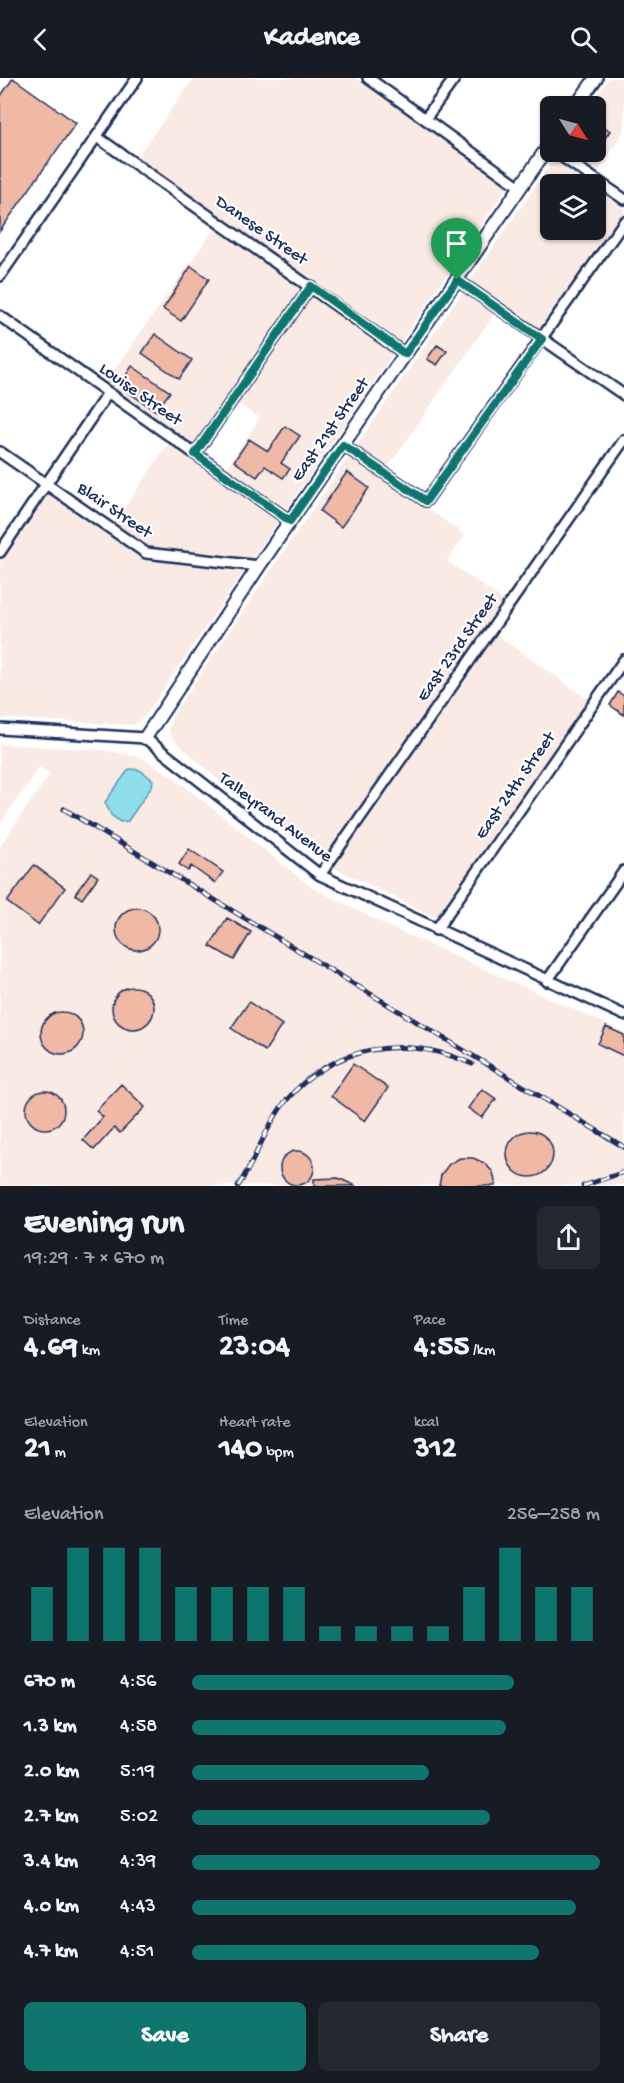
<!DOCTYPE html>
<html lang="en">
<head>
<meta charset="utf-8">
<style>
	body { margin:0; font-family:"Gochi Hand",sans-serif; background:#242831; color:#f1f3f6; height:100vh; display:flex; flex-direction:column; font-size:22px; white-space:nowrap }
	* { box-sizing:border-box; margin:0 }
	p { font-size:20px; color:#9ea1a6 }
	.icon { flex:none; width:33px; height:33px; fill:none; stroke:currentColor; stroke-width:2; stroke-linecap:round; stroke-linejoin:round }
	.map { position:relative; height:1108px; overflow:hidden }
	.panel { display:flex; flex-direction:column; background:#171b24; flex:1 }
	.panel>* { flex:none }
	.needle { width:39px; rotate:126deg }
	.buttons { position:absolute; left:540px; top:18px; display:grid; gap:12px }
	.buttons a { display:grid; place-items:center; width:66px; height:66px; border-radius:9px; background:#171b24; box-shadow:0 2px 4px #0004; font-size:30px }
	.pin { position:absolute; display:grid; place-items:center; width:51px; height:51px; color:#fff; margin:-62px -26px; border-radius:50% 50% 50% 0; rotate:-45deg; box-shadow:0 0 6px #0007 }
	.pin .icon { rotate:45deg }
	.round { display:grid; place-items:center; flex:none; width:63px; height:63px; border-radius:9px; background:#242831 }
	.overview { display:flex; align-items:center; justify-content:space-between; height:102px; padding:0 24px }
	h1 { font-size:33px; font-weight:700; line-height:45px }
	.metrics { display:grid; grid-template-columns:repeat(3,1fr); gap:9px; height:102px; padding:6px 24px }
	.metrics div { display:grid; align-content:center }
	.metrics b { font-size:30px; font-weight:700 }
	.metrics small { font-size:16px; font-weight:400 }
	.metrics p { font-size:16px }
	.chart { height:168px; padding:12px 24px }
	.chart p { display:flex; justify-content:space-between }
	.chart svg { width:100%; height:108px; margin-top:6px; stroke:#0f766e; stroke-width:6 }
	.action { display:flex; gap:12px; margin-top:auto; padding:12px 24px }
	.action a { flex:1; height:69px; border-radius:9px; background:#0f766e; color:#fff; font-size:24px; font-weight:700; line-height:69px; text-align:center }
	.action a+a { background:#242831; color:#f1f3f6 }
	ul { padding:0 24px; list-style:none; font-size:20px }
	li { display:grid; grid-template-columns:96px 72px 1fr; align-items:center; height:45px }
	li i { height:15px; border-radius:8px; background:#0f766e }
	header { display:flex; justify-content:space-between; align-items:center; height:78px; padding:0 24px; background:#171b24; font-size:27px; font-weight:700 }
	.map>svg:first-child { display:block }
	.built { fill:#faeae4; fill-rule:evenodd }
	.water { fill:#8eddeb; stroke:#6097b3; stroke-width:1.5 }
	.building { fill:#f0b9a5; stroke:#1b2f5e; stroke-width:1.5 }
	.lines { fill:none; stroke-linecap:round; stroke-linejoin:round }
	.minor-casing { stroke:#1b2f5e; stroke-width:14 }
	.major-casing { stroke:#1b2f5e; stroke-width:16 }
	.minor { stroke:#fff; stroke-width:9 }
	.major { stroke:#fff; stroke-width:12 }
	.rail-casing { stroke:#1b2f5e; stroke-width:5 }
	.rail { stroke:#fff; stroke-width:3; stroke-dasharray:9; stroke-linecap:butt }
	.route-casing { stroke:#fff; stroke-width:12 }
	.route { stroke:#0f766e; stroke-width:8 }
	.labels { text-anchor:middle; dominant-baseline:central; stroke-width:4.5; stroke-linejoin:round; paint-order:stroke }
	.street-label { font-size:18px; fill:#1b2f5e; stroke:#fff }
</style>
</head>
<body>
<header><svg class="icon" aria-label="back" viewBox="0 0 24 24"><path d="M15 5l-7 7 7 7"/></svg>Kadence<svg class="icon" aria-label="search" viewBox="0 0 24 24"><circle cx="10" cy="10" r="6"/><path d="M15 15l6 6"/></svg></header>
<div class="map">
<svg width="624" height="1108" viewBox="0 0 624 1108">
	<rect width="100%" height="100%" fill="#fff"/>
	<filter id="ink" filterUnits="userSpaceOnUse"><feTurbulence type="fractalNoise" baseFrequency=".0167" numOctaves="2"/><feDisplacementMap in="SourceGraphic" scale="12" xChannelSelector="R" yChannelSelector="G"/><feConvolveMatrix kernelMatrix="1 2 1 2 8 2 1 2 1" color-interpolation-filters="sRGB"/></filter>
	<g filter="url(#ink)">
		<!-- built -->
		<path class="built" d="M 194,0 L 356,0 L 509,106 L 145,638 L 133,647 L 0,640 L 0,484 L 51,408 L 113,447 L 174,357 L 105,305 L 214,151 L 129,90 ZM 229,320 L 260,340 L 225,392 L 193,371 Z
			M 609,0 L 624,0 L 624,53 L 590,106 L 550,106 L 550,152 L 596,152 L 596,111 L 624,131 L 624,136 L 542,253 L 501,226 L 382,398 L 465,457 L 447,483 L 506,524 L 487,550 L 589,622 L 437,840 L 323,784 L 222,705 L 173,661 L 168,651 L 174,635 L 299,451 L 559,74 L 596,74 L 596,28 L 590,28 Z
			M 0,666 L 101,672 L 140,679 L 173,699 L 311,809 L 392,850 L 624,954 L 624,1107 L 0,1108 L 0,768 L 50,696 L 39,689 L 0,746 Z"/>
		<!-- water -->
		<path class="water" d="M 129,691 L 140,692 L 153,702 L 152,708 L 128,743 L 120,744 L 111,737 L 105,724 Z"/>
		<!-- building -->
		<path class="building" d="M 13,0 L 76,45 L 0,153 L 0,19 Z
			M 596,43 L 610,53 L 596,73 Z
			M 191,188 L 209,201 L 181,243 L 163,231 Z
			M 155,256 L 192,282 L 179,301 L 142,275 Z
			M 437,267 L 447,273 L 437,287 L 427,281 Z
			M 132,288 L 170,314 L 156,333 L 119,308 Z
			M 285,348 L 300,358 L 281,385 L 290,391 L 283,400 L 265,388 L 257,399 L 234,383 L 249,361 L 268,373 Z
			M 347,394 L 369,410 L 341,449 L 320,433 Z
			M 618,614 L 624,618 L 624,637 L 610,627 Z
			M 189,771 L 223,794 L 215,805 L 191,788 L 188,793 L 179,786 Z
			M 34,787 L 65,810 L 38,847 L 7,824 Z
			M 91,794 L 98,799 L 82,821 L 75,816 Z
			M116 851a21 21 0 1 1 42 0a21 21 0 1 1-42 0Z
			M 227,840 L 251,854 L 234,882 L 210,868 Z
			M112 930a21 21 0 1 1 42 0a21 21 0 1 1-42 0Z
			M 249,924 L 282,947 L 265,973 L 231,950 Z
			M41 955a21 21 0 1 1 42 0a21 21 0 1 1-42 0Z
			M 606,949 L 624,957 L 624,978 L 598,966 Z
			M 353,986 L 388,1010 L 365,1043 L 331,1018 Z
			M 121,1006 L 145,1029 L 120,1055 L 114,1050 L 94,1072 L 83,1062 L 103,1039 L 96,1033 Z
			M 482,1011 L 496,1021 L 482,1040 L 468,1030 Z
			M26 1032a19 19 0 1 1 38 0a19 19 0 1 1-38 0Z
			M507 1076a23 23 0 1 1 46 0a23 23 0 1 1-46 0Z
			M280 1090a17 17 0 1 1 34 0a17 17 0 1 1-34 0Z
			M 460,1080 L 473,1080 L 484,1085 L 493,1094 L 496,1108 L 439,1108 L 441,1097 L 449,1086 Z
			M 338,1100 L 356,1108 L 314,1108 L 314,1101 Z"/>
		<g class="lines">
			<defs>
				<path id="minor" d="M 368,0 L 520,109
					M 425,41 L 455,0
					M 97,59 L 405,276
					M 555,74 L 624,121
					M 0,198 L 137,0
					M 457,202 L 624,317
					M 0,238 L 290,443
					M 343,367 L 426,423 L 624,144
					M 0,374 L 146,475 L 259,488
					M 195,376 L 311,208
					M 0,474 L 108,315
					M 0,651 L 145,660 L 320,797 L 624,937
					M 320,797 L 624,362
					M 436,852 L 624,582
					M 547,903 L 624,793"/>
				<path id="major" d="M 576,28 L 596,0
					M 145,660 L 259,488 L 550,66"/>
			</defs>
			<!-- minor casing -->
			<use href="#minor" class="minor-casing"/>
			<!-- major casing -->
			<use href="#major" class="major-casing"/>
			<!-- minor -->
			<use href="#minor" class="minor"/>
			<!-- major -->
			<use href="#major" class="major"/>
			<defs>
				<path id="rail" d="M 64,731 L 624,1069
					M 238,1108 C 256,1082 265,1049 285,1024 C 333,966 406,956 472,986
					M 583,1108 L 624,1094"/>
			</defs>
			<!-- rail casing -->
			<use href="#rail" class="rail-casing"/>
			<!-- rail -->
			<use href="#rail" class="rail"/>
		</g>
	</g>
	<g class="lines" filter="url(#ink)">
		<defs>
			<path id="route" d="M 457,202 L 542,261 L 426,423 L 343,367 L 290,443 L 195,376 L 311,208 L 405,276 Z"/>
		</defs>
		<!-- route casing -->
		<use href="#route" class="route-casing"/>
		<!-- route -->
		<use href="#route" class="route"/>
	</g>
	<g class="labels">
		<!-- street labels -->
		<g class="street-label">
			<text transform="translate(261 153) rotate(35)">Danese Street</text>
			<text transform="translate(140 317) rotate(35)">Louise Street</text>
			<text transform="translate(331 352) rotate(-55)">East 21st Street</text>
			<text transform="translate(114 433) rotate(34)">Blair Street</text>
			<text transform="translate(458 570) rotate(-55)">East 23rd Street</text>
			<text transform="translate(516 708) rotate(-55)">East 24th Street</text>
			<text transform="translate(275 740) rotate(37)">Talleyrand Avenue</text>
		</g>
	</g>
</svg>
<div class="buttons">
<a><svg class="needle" viewBox="-14 -14 28 28"><path d="M0-13l5 13h-10z" fill="#e53935"/><path d="M0 13l5-13h-10z" fill="#9ea1a6"/></svg></a>
<a><svg class="icon" aria-label="layers" viewBox="0 0 24 24"><path d="M12 4l9 5-9 5-9-5zM3 14l9 5 9-5"/></svg></a>
</div>
<div class="pin" style="left:457px;top:202px;background:#1e9e55"><svg class="icon" aria-label="arrive" viewBox="0 0 24 24"><path d="M6 21V4h12l-3 4 3 4H6"/></svg></div>
</div>
<section class="panel">
<div class="overview"><div><h1>Evening run</h1><p>19:29 · 7 × 670 m</p></div><a class="round"><svg class="icon" aria-label="share" viewBox="0 0 24 24"><path d="M12 15V3M7 8l5-5 5 5M5 13v7h14v-7"/></svg></a></div>
<div class="metrics">
<div><p>Distance</p><b>4.69<small> km</small></b></div>
<div><p>Time</p><b>23:04</b></div>
<div><p>Pace</p><b>4:55<small> /km</small></b></div>
</div>
<div class="metrics">
<div><p>Elevation</p><b>21<small> m</small></b></div>
<div><p>Heart rate</p><b>140<small> bpm</small></b></div>
<div><p>kcal</p><b>312</b></div>
</div>
<div class="chart"><p><span>Elevation</span>256–258 m</p>
<svg viewBox="0 0 160 44" preserveAspectRatio="none"><path d="M5 44V22M15 44V6M25 44V6M35 44V6M45 44V22M55 44V22M65 44V22M75 44V22M85 44V38M95 44V38M105 44V38M115 44V38M125 44V22M135 44V6M145 44V22M155 44V22"/></svg>
</div>
<ul>
<li><b>670 m</b>4:56<i style="width:79%"></i></li>
<li><b>1.3 km</b>4:58<i style="width:77%"></i></li>
<li><b>2.0 km</b>5:19<i style="width:58%"></i></li>
<li><b>2.7 km</b>5:02<i style="width:73%"></i></li>
<li><b>3.4 km</b>4:39<i style="width:100%"></i></li>
<li><b>4.0 km</b>4:43<i style="width:94%"></i></li>
<li><b>4.7 km</b>4:51<i style="width:85%"></i></li>
</ul>
<div class="action"><a>Save</a><a>Share</a></div>
</section>
</body>
</html>
